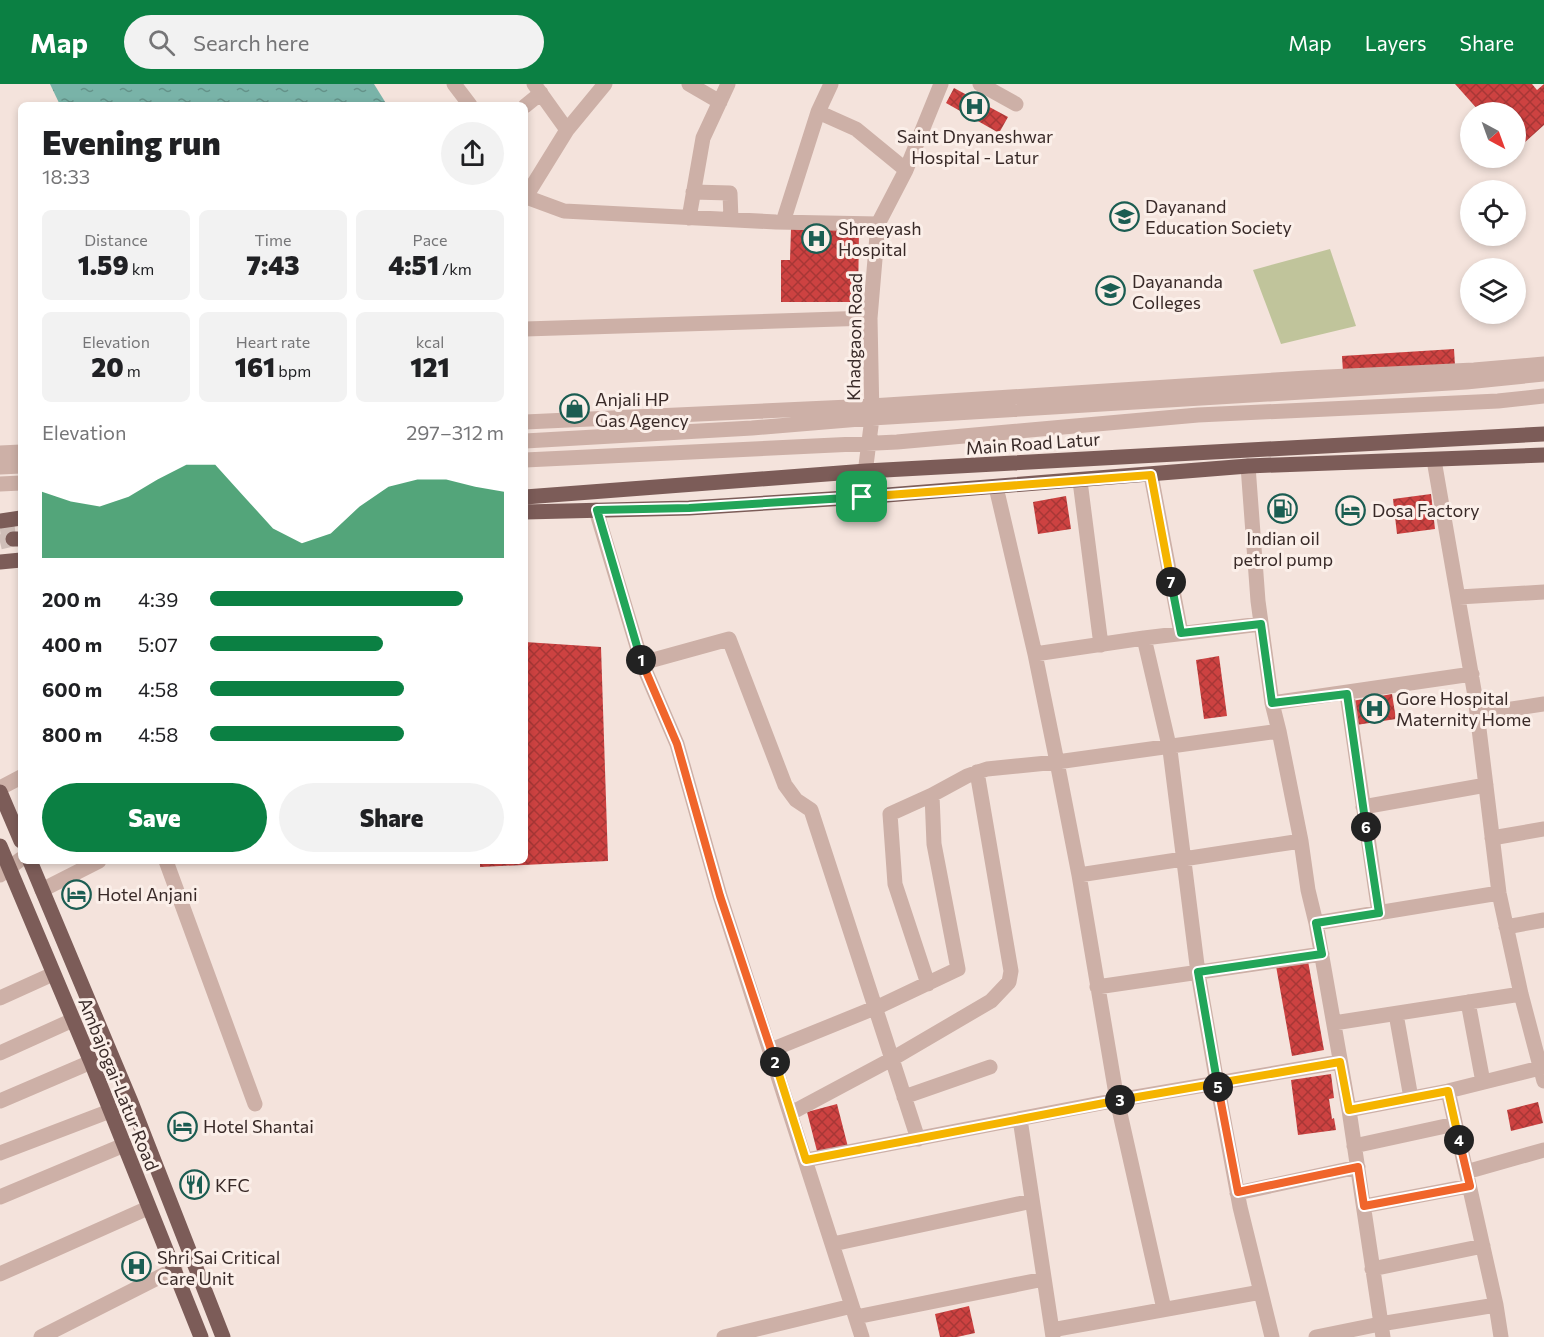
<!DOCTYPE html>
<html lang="en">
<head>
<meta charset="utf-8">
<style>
	body { margin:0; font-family:Commissioner,sans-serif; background:#f2f2f2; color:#202124; height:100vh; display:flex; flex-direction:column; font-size:22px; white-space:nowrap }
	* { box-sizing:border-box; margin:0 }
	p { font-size:20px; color:#757577 }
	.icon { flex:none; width:33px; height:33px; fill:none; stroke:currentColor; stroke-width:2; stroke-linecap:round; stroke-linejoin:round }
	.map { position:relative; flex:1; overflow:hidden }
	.details { position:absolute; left:18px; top:18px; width:510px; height:762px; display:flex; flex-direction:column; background:#fff; border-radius:9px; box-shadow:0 3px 9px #0003 }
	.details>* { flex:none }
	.needle { width:39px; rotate:139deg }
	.fabs { position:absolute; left:1460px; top:18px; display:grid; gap:12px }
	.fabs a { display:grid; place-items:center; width:66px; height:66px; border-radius:50%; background:#fff; box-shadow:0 3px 9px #0003; font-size:30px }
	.pin { position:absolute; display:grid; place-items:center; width:51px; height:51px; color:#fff; margin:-26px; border-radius:12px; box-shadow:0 3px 9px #0006 }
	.km { position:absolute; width:30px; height:30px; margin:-15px; border-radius:50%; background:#222; color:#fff; font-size:16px; line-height:30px; text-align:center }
	.round { display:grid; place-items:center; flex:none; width:63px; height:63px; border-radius:32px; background:#f2f2f2 }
	.overview { display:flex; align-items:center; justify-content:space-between; height:102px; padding:0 24px }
	h1 { font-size:33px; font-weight:800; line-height:45px }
	.metrics { display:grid; grid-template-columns:repeat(3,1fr); gap:9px; height:102px; padding:6px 24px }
	.metrics div { display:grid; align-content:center; border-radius:9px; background:#f2f2f2; text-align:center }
	.metrics b { font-size:26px; font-weight:800 }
	.metrics small { font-size:16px; font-weight:400 }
	.metrics p { font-size:16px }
	.chart { height:168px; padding:12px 24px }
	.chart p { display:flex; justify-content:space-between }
	.chart svg { width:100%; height:108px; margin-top:6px; fill:#0b8043; opacity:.7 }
	.button { display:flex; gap:12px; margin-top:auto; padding:12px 24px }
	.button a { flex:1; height:69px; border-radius:36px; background:#0b8043; color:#fff; font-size:24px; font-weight:800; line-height:69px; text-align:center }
	.button a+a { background:#f2f2f2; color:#202124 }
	ul { padding:0 24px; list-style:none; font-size:20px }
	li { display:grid; grid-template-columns:96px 72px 1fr; align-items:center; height:45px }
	li i { height:15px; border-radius:8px; background:#0b8043 }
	header { display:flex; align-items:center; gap:36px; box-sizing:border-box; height:84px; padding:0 30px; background:#0b8043; color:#fff }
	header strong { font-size:28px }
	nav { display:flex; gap:33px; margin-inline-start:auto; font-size:21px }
	.search { width:420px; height:54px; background:#f2f2f2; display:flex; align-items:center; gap:15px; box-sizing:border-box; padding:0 21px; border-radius:33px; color:#757577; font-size:22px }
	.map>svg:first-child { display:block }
	.garden { fill:#c0c49b }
	.water { fill:url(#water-ripples) }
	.building { fill:url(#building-cross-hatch) }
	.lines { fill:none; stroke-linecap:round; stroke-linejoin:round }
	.major-tunnel { stroke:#cfbeb8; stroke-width:15; stroke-dasharray:15 8; stroke-linecap:butt }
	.minor { stroke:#cdb0a7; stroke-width:15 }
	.major { stroke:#7c5c58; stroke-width:15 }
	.split-1-casing { stroke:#fff; stroke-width:12 }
	.split-2-casing { stroke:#fff; stroke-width:12 }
	.split-3-casing { stroke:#fff; stroke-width:12 }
	.split-4-casing { stroke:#fff; stroke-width:12 }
	.split-5-casing { stroke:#fff; stroke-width:12 }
	.split-6-casing { stroke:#fff; stroke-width:12 }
	.split-7-casing { stroke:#fff; stroke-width:12 }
	.split-8-casing { stroke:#fff; stroke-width:12 }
	.split-1 { stroke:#22a559; stroke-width:8 }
	.split-2 { stroke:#f0652b; stroke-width:8 }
	.split-3 { stroke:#f5b400; stroke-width:8 }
	.split-4 { stroke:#f5b400; stroke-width:8 }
	.split-5 { stroke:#f0652b; stroke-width:8 }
	.split-6 { stroke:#22a559; stroke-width:8 }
	.split-7 { stroke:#22a559; stroke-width:8 }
	.split-8 { stroke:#f5b400; stroke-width:8 }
	.labels { text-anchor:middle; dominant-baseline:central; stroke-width:6; stroke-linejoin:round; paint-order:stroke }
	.poi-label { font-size:18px; fill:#392a28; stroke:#fbefe9; text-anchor:start }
	.street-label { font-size:18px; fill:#392a28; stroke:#fbefe9 }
</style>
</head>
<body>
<header>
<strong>Map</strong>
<div class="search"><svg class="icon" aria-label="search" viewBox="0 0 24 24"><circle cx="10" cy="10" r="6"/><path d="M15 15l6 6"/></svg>Search here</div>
<nav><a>Map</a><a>Layers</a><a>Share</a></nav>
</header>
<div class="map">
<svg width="1544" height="1253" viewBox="0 0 1544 1253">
	<defs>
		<pattern id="water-ripples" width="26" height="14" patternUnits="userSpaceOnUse" patternTransform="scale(1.5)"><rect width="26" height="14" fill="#79b3a8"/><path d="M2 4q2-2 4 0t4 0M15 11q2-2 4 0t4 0" fill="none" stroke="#649289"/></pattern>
		<pattern id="building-cross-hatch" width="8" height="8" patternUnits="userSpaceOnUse" patternTransform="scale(1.5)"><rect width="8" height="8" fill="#cd4241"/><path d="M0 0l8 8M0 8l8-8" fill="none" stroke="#a73736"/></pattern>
	</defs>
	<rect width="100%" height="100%" fill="#f4e3dc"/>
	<!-- garden -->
	<path class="garden" d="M 1330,165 L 1356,242 L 1281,260 L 1253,186 Z"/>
	<!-- water -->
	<path class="water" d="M 50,0 L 374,0 L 387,21 L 60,21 Z"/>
	<!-- building -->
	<path class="building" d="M 1455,0 L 1532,0 L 1537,6 L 1544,0 L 1544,41 L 1515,67 L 1515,28 L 1480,28 Z
		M 954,4 L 1008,33 L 999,49 L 946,19 Z
		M 791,145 L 859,146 L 858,218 L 781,218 L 781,176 L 790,176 Z
		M 1454,265 L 1455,282 L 1343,288 L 1342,272 Z
		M 1431,410 L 1435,445 L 1397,450 L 1393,415 Z
		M 1066,412 L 1071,445 L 1038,450 L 1033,418 Z
		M 525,558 L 601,563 L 608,777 L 480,783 L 480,777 L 525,777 Z
		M 1219,572 L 1227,632 L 1204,635 L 1196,576 Z
		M 1392,610 L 1396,635 L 1356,641 L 1352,617 Z
		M 1308,877 L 1324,966 L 1292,972 L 1276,882 Z
		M 1331,990 L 1334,1014 L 1329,1015 L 1332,1035 L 1334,1034 L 1336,1046 L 1298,1051 L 1291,996 Z
		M 1538,1018 L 1543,1039 L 1511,1047 L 1507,1026 Z
		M 837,1020 L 848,1063 L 818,1071 L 807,1028 Z
		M 969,1222 L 975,1249 L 957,1253 L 940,1253 L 935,1230 Z"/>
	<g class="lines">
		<!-- major-tunnel -->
		<path class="major-tunnel" d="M 0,446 L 15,444
			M 0,458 L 13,455"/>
		<!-- minor -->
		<path class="minor" d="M 454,0 L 470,21
			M 534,0 L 567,46
			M 689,0 L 720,18
			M 980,0 L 1016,20
			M 525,22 L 541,9
			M 818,28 L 856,45 L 906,86
			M 525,108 L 526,113 L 564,127 L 776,138 L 878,140
			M 693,108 L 730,109 L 731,136
			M 525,114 L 567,46 L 605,0
			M 689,134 L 703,54 L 728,0
			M 783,138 L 818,28 L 831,0
			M 525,245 L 870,234
			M 525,338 L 871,322 L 1307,294 L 1474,286 L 1544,280
			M 525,357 L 752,344 L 872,334 L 1466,298 L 1544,290
			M 0,369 L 21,368
			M 525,376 L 897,358 L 1198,331 L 1498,317 L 1544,312
			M 1434,376 L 1475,612 L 1499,809 L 1521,910 L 1544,997
			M 1248,382 L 1258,517 L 1272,619 L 1279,647 L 1301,757 L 1308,806 L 1316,839 L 1349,1026 L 1383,1253
			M 0,383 L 21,382
			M 1151,391 L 1181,549
			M 1080,397 L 1101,561
			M 0,400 L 21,399
			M 996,403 L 1035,570 L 1057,678 L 1079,791 L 1117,1016 L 1164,1225
			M 862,413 L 872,334 L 870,234 L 878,140 L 906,86 L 941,0
			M 596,426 L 642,579 L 677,660 L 720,812 L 862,1253
			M 1459,513 L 1544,508
			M 1144,554 L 1170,666 L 1198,889 L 1217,999 L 1240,1123 L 1272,1253
			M 1035,570 L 1144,554 L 1261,540
			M 642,579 L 729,555 L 785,701 L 796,716 L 811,726 L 918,1055
			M 1347,610 L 1379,829
			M 1272,619 L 1472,590
			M 1478,630 L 1544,620
			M 0,704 L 21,693
			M 1363,723 L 1486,701
			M 1492,754 L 1544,745
			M 166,777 L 255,1020
			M 0,791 L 21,775
			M 1079,791 L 1301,757
			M 42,806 L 99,777
			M 1316,839 L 1499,809
			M 1506,843 L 1544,836
			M 928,900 L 895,800 L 890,730 L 932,711
			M 1097,903 L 1322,870
			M 0,914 L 53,890
			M 1468,918 L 1483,998
			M 1396,930 L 1411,1014
			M 1334,939 L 1521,910
			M 771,966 L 882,921 L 958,885 L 934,760 L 932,711 L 967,692 L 987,685 L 1057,678 L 1279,647
			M 0,969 L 73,936
			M 1448,1007 L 1496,1221 L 1501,1253
			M 904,1013 L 990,983
			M 0,1017 L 91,978
			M 1349,1026 L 1448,1007 L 1540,984
			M 791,1029 L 892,975 L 991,917 L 1009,898 L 1011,887 L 977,688
			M 1020,1035 L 1053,1253
			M 1354,1062 L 1455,1040
			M 0,1069 L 110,1027
			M 806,1076 L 1117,1016 L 1340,978
			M 1466,1088 L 1544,1066
			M 1237,1109 L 1358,1083
			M 0,1113 L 124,1061
			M 1364,1122 L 1469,1102
			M 833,1160 L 1032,1117
			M 1372,1185 L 1483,1162
			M 0,1190 L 148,1124
			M 856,1233 L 1044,1195
			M 1052,1246 L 1261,1208
			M 41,1253 L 175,1185
			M 724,1253 L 852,1222
			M 1316,1253 L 1380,1240 L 1496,1221"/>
		<!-- major -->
		<path class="major" d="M 525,413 L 866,387 L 1544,350
			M 525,428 L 689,424 L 862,413 L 1248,382 L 1544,371
			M 0,437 L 21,434
			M 13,455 L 21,455
			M 0,478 L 21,476
			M 0,708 L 21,757
			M 0,762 L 91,978 L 201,1253
			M 30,777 L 131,1018 L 223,1253"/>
	</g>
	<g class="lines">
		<defs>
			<path id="split-1" d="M 641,576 L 597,426 L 689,424 L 862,413"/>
			<path id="split-2" d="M 641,576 L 677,660 L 720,812 L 775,978"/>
			<path id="split-3" d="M 775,978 L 806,1076 L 1120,1016"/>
			<path id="split-4" d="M 1120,1016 L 1340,978 L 1349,1026 L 1448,1007 L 1459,1056"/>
			<path id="split-5" d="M 1218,1003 L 1238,1108 L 1358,1083 L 1364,1122 L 1470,1102 L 1459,1056"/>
			<path id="split-6" d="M 1218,1003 L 1198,888 L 1322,870 L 1316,839 L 1379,829 L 1366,743"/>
			<path id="split-7" d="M 1171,498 L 1181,549 L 1261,540 L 1272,619 L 1347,610 L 1366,743"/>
			<path id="split-8" d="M 862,413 L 1151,391 L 1171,498"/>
		</defs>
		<!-- split-1 casing -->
		<use href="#split-1" class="split-1-casing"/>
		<!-- split-2 casing -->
		<use href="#split-2" class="split-2-casing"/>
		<!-- split-3 casing -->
		<use href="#split-3" class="split-3-casing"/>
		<!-- split-4 casing -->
		<use href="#split-4" class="split-4-casing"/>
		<!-- split-5 casing -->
		<use href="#split-5" class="split-5-casing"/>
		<!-- split-6 casing -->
		<use href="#split-6" class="split-6-casing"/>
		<!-- split-7 casing -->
		<use href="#split-7" class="split-7-casing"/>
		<!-- split-8 casing -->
		<use href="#split-8" class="split-8-casing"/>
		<!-- split-1 -->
		<use href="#split-1" class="split-1"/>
		<!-- split-2 -->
		<use href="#split-2" class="split-2"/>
		<!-- split-3 -->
		<use href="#split-3" class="split-3"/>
		<!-- split-4 -->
		<use href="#split-4" class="split-4"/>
		<!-- split-5 -->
		<use href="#split-5" class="split-5"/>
		<!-- split-6 -->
		<use href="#split-6" class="split-6"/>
		<!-- split-7 -->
		<use href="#split-7" class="split-7"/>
		<!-- split-8 -->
		<use href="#split-8" class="split-8"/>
	</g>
	<!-- icons -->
	<defs>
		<symbol id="hospital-ring" viewBox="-11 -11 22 22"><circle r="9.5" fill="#fbefe9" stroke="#1b5d52" stroke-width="1.5"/><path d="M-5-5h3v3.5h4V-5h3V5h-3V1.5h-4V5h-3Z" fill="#1b5d52"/></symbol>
		<symbol id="university-ring" viewBox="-11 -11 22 22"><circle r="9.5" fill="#fbefe9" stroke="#1b5d52" stroke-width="1.5"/><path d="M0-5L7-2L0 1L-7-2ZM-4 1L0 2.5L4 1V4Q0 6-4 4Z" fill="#1b5d52"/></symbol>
		<symbol id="shop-ring" viewBox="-11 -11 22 22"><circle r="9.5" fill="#fbefe9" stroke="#1b5d52" stroke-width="1.5"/><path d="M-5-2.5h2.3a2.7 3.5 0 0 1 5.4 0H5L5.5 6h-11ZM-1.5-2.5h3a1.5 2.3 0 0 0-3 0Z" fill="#1b5d52"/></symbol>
		<symbol id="fuel-ring" viewBox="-11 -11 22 22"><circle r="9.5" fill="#fbefe9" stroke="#1b5d52" stroke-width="1.5"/><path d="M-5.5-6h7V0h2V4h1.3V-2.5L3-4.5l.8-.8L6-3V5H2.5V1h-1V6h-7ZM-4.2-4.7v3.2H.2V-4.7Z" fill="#1b5d52"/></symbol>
		<symbol id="hotel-ring" viewBox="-11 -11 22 22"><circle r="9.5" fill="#fbefe9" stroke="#1b5d52" stroke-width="1.5"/><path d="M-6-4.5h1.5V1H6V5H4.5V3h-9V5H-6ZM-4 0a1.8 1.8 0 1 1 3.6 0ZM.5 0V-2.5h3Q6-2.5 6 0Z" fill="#1b5d52"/></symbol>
		<symbol id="restaurant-ring" viewBox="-11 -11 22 22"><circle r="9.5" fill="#fbefe9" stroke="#1b5d52" stroke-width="1.5"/><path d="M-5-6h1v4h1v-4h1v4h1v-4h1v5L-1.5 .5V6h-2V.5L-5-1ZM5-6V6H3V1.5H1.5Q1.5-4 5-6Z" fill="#1b5d52"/></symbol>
	</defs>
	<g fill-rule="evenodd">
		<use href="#hospital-ring" x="958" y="6" width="33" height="33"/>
		<use href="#university-ring" x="1108" y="116" width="33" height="33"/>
		<use href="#hospital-ring" x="800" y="138" width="33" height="33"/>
		<use href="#university-ring" x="1094" y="190" width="33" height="33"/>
		<use href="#shop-ring" x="558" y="308" width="33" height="33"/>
		<use href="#fuel-ring" x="1266" y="408" width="33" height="33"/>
		<use href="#hotel-ring" x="1334" y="410" width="33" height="33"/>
		<use href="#hospital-ring" x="1358" y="608" width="33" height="33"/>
		<use href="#hotel-ring" x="60" y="794" width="33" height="33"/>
		<use href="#hotel-ring" x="166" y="1026" width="33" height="33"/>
		<use href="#restaurant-ring" x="178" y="1084" width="33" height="33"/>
		<use href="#hospital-ring" x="120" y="1166" width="33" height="33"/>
	</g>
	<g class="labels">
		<!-- poi labels -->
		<g class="poi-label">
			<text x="975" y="52" text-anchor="middle">Saint Dnyaneshwar<tspan x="975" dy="21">Hospital - Latur</tspan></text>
			<text x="1145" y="122">Dayanand<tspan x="1145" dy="21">Education Society</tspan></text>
			<text x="838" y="144">Shreeyash<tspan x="838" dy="21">Hospital</tspan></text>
			<text x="1132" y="197">Dayananda<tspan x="1132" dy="21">Colleges</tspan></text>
			<text x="595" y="315">Anjali HP<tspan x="595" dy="21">Gas Agency</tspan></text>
			<text x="1372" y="426">Dosa Factory</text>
			<text x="1283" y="454" text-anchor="middle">Indian oil<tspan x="1283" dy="21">petrol pump</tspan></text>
			<text x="1396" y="614">Gore Hospital<tspan x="1396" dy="21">Maternity Home</tspan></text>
			<text x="97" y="810">Hotel Anjani</text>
			<text x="203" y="1042">Hotel Shantai</text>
			<text x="215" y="1101">KFC</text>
			<text x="157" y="1173">Shri Sai Critical<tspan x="157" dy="21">Care Unit</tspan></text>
		</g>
		<!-- street labels -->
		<g class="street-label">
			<text transform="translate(854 253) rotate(-89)">Khadgaon Road</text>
			<text transform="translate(1033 359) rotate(-4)">Main Road Latur</text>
			<text transform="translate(119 1000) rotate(68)">Ambajogai-Latur Road</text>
		</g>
	</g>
</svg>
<div class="fabs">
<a><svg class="needle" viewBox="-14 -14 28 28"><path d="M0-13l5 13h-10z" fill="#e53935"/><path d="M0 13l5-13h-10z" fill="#757577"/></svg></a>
<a><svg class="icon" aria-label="locate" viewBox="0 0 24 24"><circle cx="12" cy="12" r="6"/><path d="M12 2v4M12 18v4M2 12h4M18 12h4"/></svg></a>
<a><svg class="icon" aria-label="layers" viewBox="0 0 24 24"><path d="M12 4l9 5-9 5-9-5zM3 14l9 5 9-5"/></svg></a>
</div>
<div class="pin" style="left:862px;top:413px;background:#1e9e55"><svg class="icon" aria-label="arrive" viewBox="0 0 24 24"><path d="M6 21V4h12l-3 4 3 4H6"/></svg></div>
<b class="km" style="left:641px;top:576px">1</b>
<b class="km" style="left:775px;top:978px">2</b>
<b class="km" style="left:1120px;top:1016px">3</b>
<b class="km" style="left:1459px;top:1056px">4</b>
<b class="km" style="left:1218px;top:1003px">5</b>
<b class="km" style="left:1366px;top:743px">6</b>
<b class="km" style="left:1171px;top:498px">7</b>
<section class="details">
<div class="overview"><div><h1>Evening run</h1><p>18:33</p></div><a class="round"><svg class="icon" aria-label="share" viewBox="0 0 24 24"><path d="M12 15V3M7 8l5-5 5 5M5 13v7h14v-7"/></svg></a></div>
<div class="metrics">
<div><p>Distance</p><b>1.59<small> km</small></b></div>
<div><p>Time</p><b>7:43</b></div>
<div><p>Pace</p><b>4:51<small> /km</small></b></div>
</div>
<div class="metrics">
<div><p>Elevation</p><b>20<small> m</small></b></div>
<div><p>Heart rate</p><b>161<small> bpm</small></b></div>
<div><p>kcal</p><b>121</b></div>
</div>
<div class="chart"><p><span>Elevation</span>297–312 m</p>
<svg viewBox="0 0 160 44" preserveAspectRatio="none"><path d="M0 44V17L10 21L20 23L30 19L40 12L50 6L60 6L70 19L80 32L90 38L100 34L110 23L120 15L130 12L140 12L150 15L160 17V44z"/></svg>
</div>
<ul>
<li><b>200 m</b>4:39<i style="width:86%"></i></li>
<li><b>400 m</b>5:07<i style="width:59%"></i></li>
<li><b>600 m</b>4:58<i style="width:66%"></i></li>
<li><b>800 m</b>4:58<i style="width:66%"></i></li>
</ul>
<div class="button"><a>Save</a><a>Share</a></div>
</section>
</div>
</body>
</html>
